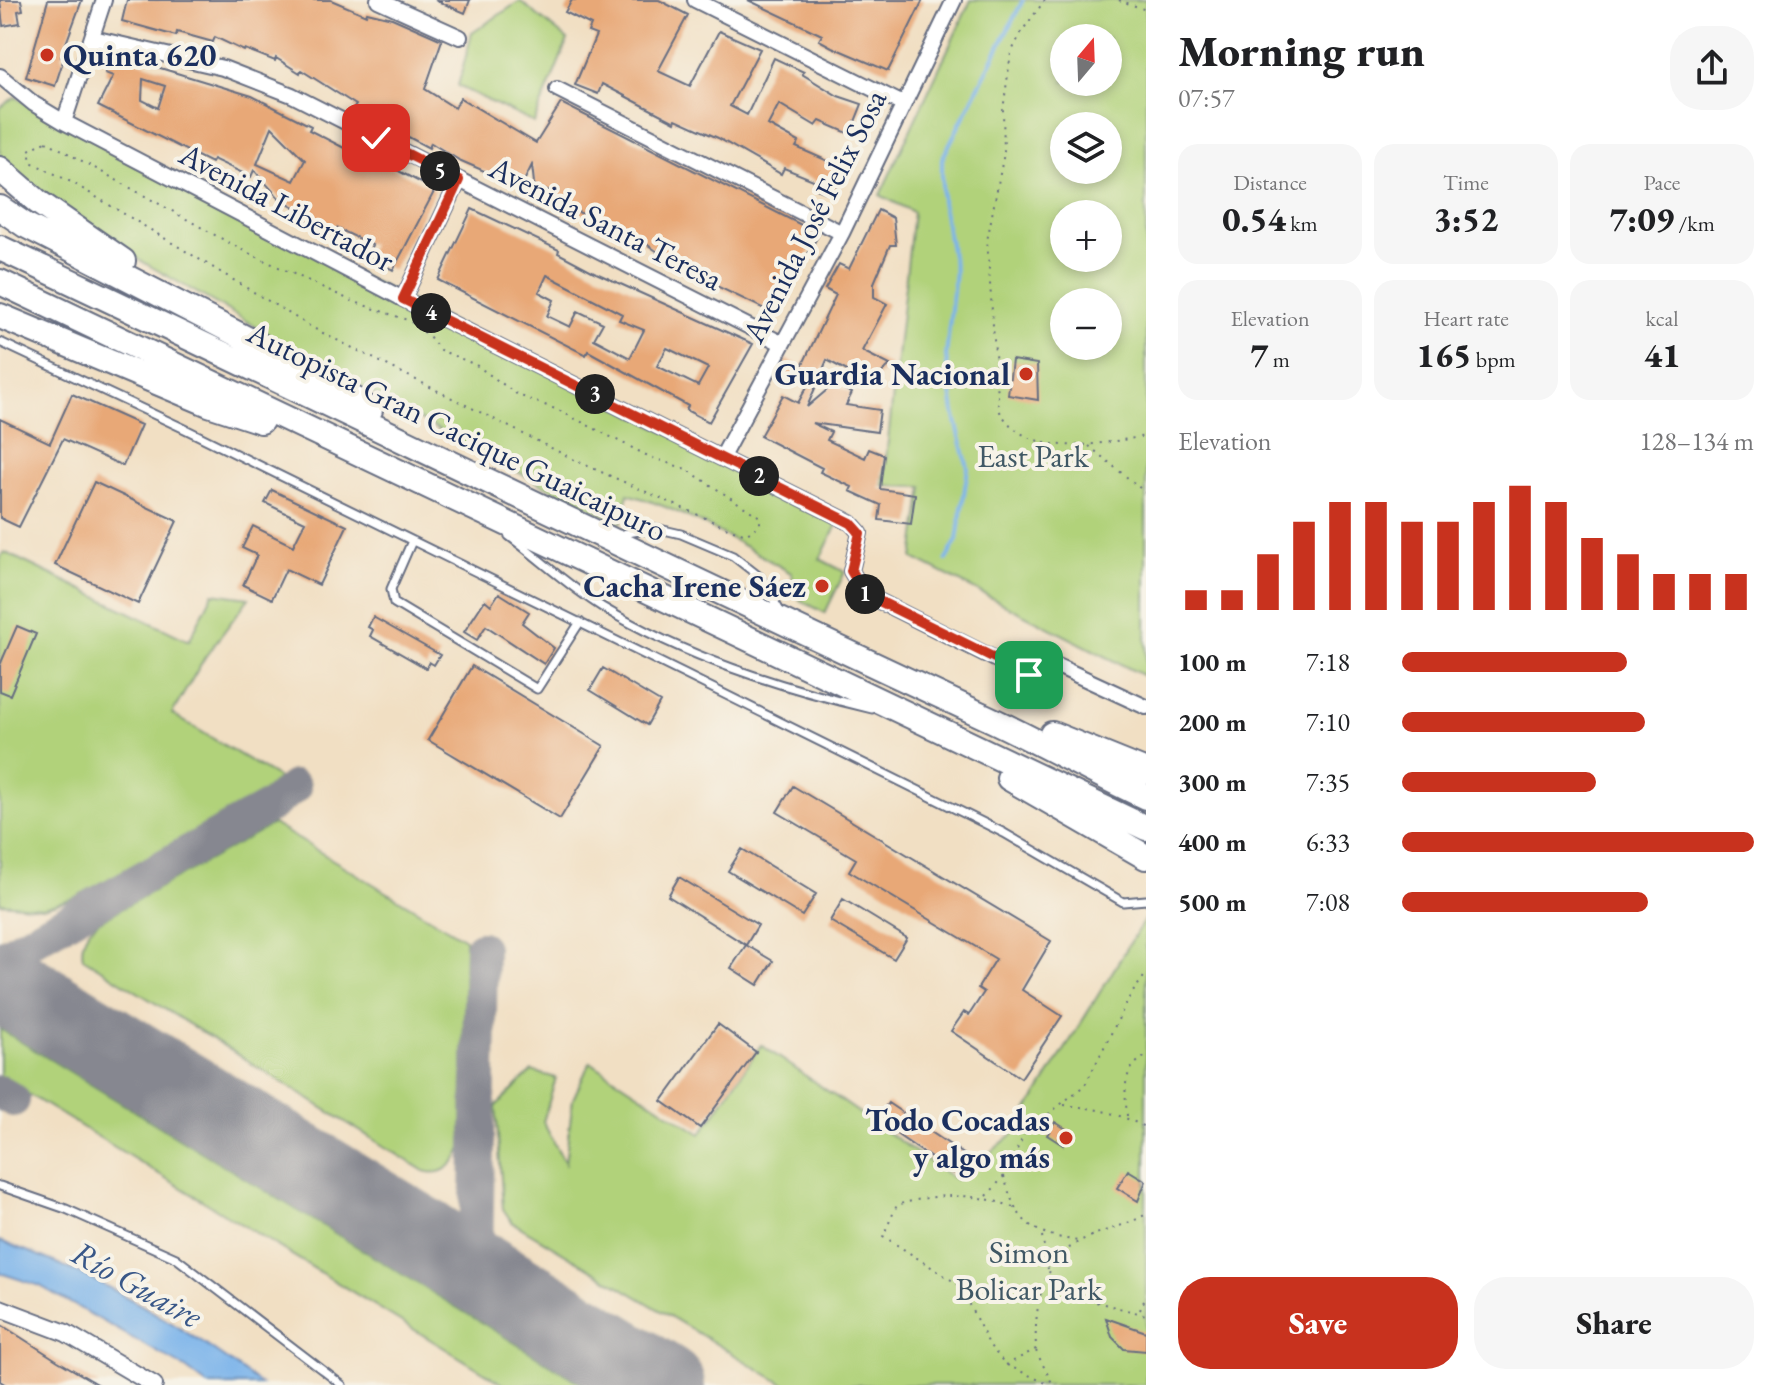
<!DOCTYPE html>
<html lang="en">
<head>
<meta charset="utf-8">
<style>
	body { margin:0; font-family:"EB Garamond",serif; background:#f6f6f6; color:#202124; height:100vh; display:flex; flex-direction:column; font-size:30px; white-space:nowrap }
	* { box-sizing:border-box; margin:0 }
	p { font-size:26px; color:#757577 }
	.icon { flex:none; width:44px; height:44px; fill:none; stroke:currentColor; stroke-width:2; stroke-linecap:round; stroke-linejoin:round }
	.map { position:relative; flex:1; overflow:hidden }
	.side { display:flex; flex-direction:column; background:#fff; width:640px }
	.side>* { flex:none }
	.needle { width:52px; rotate:19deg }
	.tools { position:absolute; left:1050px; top:24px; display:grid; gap:16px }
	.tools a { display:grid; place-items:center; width:72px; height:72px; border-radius:50%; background:#fff; box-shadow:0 4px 12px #0003; font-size:40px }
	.pin { position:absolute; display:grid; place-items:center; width:68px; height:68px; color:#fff; margin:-34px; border-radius:16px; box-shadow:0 4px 12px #0006 }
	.km { position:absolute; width:40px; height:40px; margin:-20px; border-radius:50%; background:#222; color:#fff; font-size:22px; line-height:40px; text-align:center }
	.round { display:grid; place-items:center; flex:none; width:84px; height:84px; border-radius:32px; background:#f6f6f6 }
	.head { display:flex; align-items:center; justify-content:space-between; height:136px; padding:0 32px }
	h1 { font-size:44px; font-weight:800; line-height:60px }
	.stats { display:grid; grid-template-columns:repeat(3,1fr); gap:12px; height:136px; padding:8px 32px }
	.stats div { display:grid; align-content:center; border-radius:20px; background:#f6f6f6; text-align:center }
	.stats b { font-size:34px; font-weight:800 }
	.stats small { font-size:22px; font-weight:400 }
	.stats p { font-size:22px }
	.chart { height:224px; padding:16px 32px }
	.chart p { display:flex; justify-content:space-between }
	.chart svg { width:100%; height:144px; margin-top:8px; stroke:#c8321e; stroke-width:6 }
	.action { display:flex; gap:16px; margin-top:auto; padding:16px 32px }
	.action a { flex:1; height:92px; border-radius:32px; background:#c8321e; color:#fff; font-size:32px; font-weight:800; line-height:92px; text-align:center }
	.action a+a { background:#f6f6f6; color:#202124 }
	ul { padding:0 32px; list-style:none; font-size:26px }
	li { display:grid; grid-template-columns:128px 96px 1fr; align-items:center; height:60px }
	li i { height:20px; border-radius:10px; background:#c8321e }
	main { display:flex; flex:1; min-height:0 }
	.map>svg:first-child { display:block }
	.green { fill:#b1d27a; stroke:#66806c; stroke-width:2; fill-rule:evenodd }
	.water { fill:#7ab3ea; stroke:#4a71a4; stroke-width:2 }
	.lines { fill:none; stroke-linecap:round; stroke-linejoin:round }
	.stream { stroke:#7ab3ea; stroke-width:4 }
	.taxiway { stroke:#868790; stroke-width:34 }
	.runway { stroke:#868790; stroke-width:82 }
	.building { fill:#e8a877; fill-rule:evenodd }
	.service-casing { stroke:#666d81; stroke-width:11 }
	.minor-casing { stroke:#666d81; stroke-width:18 }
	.tertiary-casing { stroke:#666d81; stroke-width:20 }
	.motorway-casing { stroke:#666d81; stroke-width:28 }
	.path { stroke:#666d81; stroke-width:2; stroke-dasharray:2 6; stroke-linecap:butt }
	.service { stroke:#fff; stroke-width:7 }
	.minor { stroke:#fff; stroke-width:14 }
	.tertiary { stroke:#fff; stroke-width:16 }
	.motorway { stroke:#fff; stroke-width:24 }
	.route-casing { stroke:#fff; stroke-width:16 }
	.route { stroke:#c8321e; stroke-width:10 }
	.poi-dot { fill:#c8321e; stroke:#f7f3e8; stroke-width:3 }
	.labels { text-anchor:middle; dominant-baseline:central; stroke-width:8; stroke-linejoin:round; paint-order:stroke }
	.poi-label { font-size:32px; font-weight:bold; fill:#1b2f5e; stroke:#f7f3e8; text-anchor:end }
	.street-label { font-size:32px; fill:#1b2f5e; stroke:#f7f3e8 }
	.park-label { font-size:32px; fill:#405865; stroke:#f7f3e8 }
	.water-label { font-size:34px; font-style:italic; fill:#385788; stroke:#f7f3e8 }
</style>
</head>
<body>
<main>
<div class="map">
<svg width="1146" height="1385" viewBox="0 0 1146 1385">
	<rect width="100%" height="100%" fill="#f7f3e8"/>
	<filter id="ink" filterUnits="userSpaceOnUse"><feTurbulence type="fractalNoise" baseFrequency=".0125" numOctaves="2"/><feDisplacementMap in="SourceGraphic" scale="16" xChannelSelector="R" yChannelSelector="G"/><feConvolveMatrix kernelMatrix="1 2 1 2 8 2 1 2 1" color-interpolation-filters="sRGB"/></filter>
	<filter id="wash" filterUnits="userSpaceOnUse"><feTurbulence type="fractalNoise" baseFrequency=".006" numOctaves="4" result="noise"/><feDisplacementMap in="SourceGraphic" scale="32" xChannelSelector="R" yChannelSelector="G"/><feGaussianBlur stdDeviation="1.8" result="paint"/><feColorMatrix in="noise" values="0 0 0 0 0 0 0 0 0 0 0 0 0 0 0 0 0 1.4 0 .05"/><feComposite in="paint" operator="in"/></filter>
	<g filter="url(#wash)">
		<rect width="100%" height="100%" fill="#f1dfc3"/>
		<!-- green -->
		<path class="green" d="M 971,0 L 1146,0 L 1146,677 L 913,558 L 923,487 L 883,486 L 913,212 L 880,195 ZM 1064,38 L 1108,38 L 1108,82 L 1064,82 ZM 1064,126 L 1108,126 L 1108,170 L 1064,170 ZM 1064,214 L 1108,214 L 1108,258 L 1064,258 ZM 1064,302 L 1108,302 L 1108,346 L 1064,346 Z
			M 520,1 L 568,40 L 534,123 L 458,86 L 472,33 Z
			M 15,97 L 839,521 L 820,559 L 845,572 L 825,613 L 800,600 L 791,573 C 739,543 687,511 628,494 L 621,523 L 531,479 L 402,410 L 129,254 L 0,161 L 0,108 Z
			M 4,552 L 189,641 L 213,593 L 249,598 L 205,657 L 172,714 L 285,782 L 74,898 L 43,907 L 0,903 L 0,557 Z
			M 273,824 L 465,939 L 462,1148 C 455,1165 442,1177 424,1171 L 83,958 C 80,943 86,931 98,922 Z
			M 1146,917 L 1146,1385 L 785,1385 L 512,1222 L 503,1209 L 496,1106 L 532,1071 L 556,1078 L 543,1122 L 565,1163 L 573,1099 L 590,1062 L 701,1134 L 761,1045 L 956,1180 L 1013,1134 Z
			M 0,1029 L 584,1385 L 505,1385 L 0,1077 Z"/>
		<!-- water -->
		<path class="water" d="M 0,1241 C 95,1274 181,1323 261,1385 L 208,1385 L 187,1369 L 40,1286 L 0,1273 Z"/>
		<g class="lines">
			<!-- stream -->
			<path class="stream" d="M 946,560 L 957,540 L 968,468 L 954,413 L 946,356 L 955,271 L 942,203 L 942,159 L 1023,0"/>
			<!-- taxiway -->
			<path class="taxiway" d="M 0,958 L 270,806 L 294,787
				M 0,1092 L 13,1100
				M 476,1270 L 481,948"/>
			<!-- runway -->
			<path class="runway" d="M 0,980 L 664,1385"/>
		</g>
		<g id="blocks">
			<!-- building -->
			<path class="building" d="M 0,0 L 21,0 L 23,10 L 18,11 L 20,23 L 3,26 Z
				M 48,0 L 82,0 L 61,57 L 64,58 L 55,86 L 26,77 Z
				M 127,0 L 331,0 L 366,15 L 367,12 L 392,18 L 442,40 L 425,89 L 455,108 L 460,98 L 536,143 L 561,103 L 819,234 L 799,270 L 796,269 L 775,314 L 706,281 L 675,260 L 673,264 L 656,256 L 658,252 L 626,230 L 623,237 L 602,228 L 605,223 L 551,201 L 558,189 L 535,192 L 532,165 L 521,187 L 459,160 L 431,143 L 429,148 L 354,108 L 356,105 L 301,70 L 300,73 L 276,58 L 275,61 L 245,49 L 244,51 L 215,37 L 213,42 L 177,32 L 176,36 L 122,21 Z
				M 435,0 L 470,0 L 465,13 Z
				M 572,0 L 659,0 L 688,15 L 658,71 L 690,86 L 719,31 L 760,49 L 730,106 L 747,115 L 774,58 L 804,72 L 802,74 L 838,96 L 862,104 L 850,134 L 820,121 L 816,126 L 779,104 L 768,125 L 799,142 L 796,147 L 844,168 L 834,195 L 813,188 L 816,181 L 784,168 L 781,174 L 718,138 L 676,119 L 675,122 L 602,84 L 598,94 L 575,85 L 596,35 L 588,32 L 591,25 L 565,12 Z
				M 748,0 L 923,0 L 888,71 L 832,47 L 819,40 L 822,35 Z
				M 111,53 L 252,96 L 311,126 L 309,130 L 346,149 L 349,145 L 435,190 L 393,270 L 367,256 L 372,245 L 337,228 L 334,235 L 304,219 L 306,213 L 280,199 L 254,170 L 251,177 L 213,159 L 211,163 L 98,106 L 113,76 L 105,73 ZM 143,79 L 165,86 L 158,108 L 142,100 ZM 272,127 L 305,160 L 294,181 L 257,164 Z
				M 472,209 L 559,250 L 558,253 L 594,272 L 753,344 L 709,422 L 686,410 L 688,406 L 588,351 L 586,355 L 438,280 ZM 547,275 L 622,314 L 619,320 L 644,330 L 630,358 L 594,339 L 603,323 L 578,311 L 570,327 L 547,316 L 554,300 L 539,292 ZM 667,348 L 708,368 L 698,386 L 657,366 Z
				M 878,210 L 893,218 L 896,245 L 890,245 L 874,283 L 874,297 L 887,304 L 862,351 L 890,365 L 875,379 L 838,382 L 849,372 L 827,360 L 807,407 L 834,384 L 852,393 L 846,405 L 880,410 L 877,432 L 812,423 L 831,432 L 827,440 L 865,458 L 869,449 L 884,455 L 880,489 L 915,494 L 911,524 L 879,520 L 881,505 L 850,491 L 852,487 L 820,472 L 822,468 L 760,436 L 783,395 L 798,403 L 809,383 L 780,371 L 786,359 L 802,366 L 836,295 L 825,289 L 839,264 L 849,269 Z
				M 1012,360 L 1037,364 L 1038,400 L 1008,395 Z
				M 72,394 L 141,425 L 123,466 L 63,439 L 19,527 L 0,518 L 0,419 L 50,443 Z
				M 94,482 L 177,521 L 138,604 L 55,565 Z
				M 272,490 L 347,526 L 319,585 L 286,569 L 272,599 L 243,585 L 257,555 L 242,548 L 253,526 L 293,546 L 305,522 L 265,503 Z
				M 499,593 L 529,612 L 522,623 L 554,648 L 544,664 L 486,626 L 477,640 L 464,632 L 485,600 L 491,605 Z
				M 373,617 L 440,655 L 434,665 L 429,662 L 426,668 L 370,636 L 373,630 L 368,627 Z
				M 17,626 L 36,634 L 10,695 L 0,691 L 0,665 Z
				M 472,666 L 604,746 L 560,819 L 428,740 Z
				M 603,668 L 660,702 L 647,725 L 590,690 Z
				M 793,786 L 1051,941 L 1022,990 L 1062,1016 L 1021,1078 L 951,1031 L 964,1012 L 969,1015 L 984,992 L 978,988 L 996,959 L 849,871 L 856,859 L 777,812 Z
				M 742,849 L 816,894 L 802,916 L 728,871 Z
				M 679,877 L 758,925 L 746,945 L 668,896 Z
				M 843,899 L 907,938 L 894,959 L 830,921 Z
				M 746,945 L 773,961 L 758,985 L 731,968 Z
				M 718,1024 L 756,1052 L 700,1128 L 662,1101 Z
				M 888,1103 L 965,1155 L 953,1173 L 876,1120 Z
				M 1055,1122 L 1071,1132 L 1063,1145 L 1047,1135 Z
				M 1128,1170 L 1146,1181 L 1138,1201 L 1117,1188 Z
				M 1106,1318 L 1146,1332 L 1146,1351 L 1124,1349 L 1112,1337 Z
				M 0,1324 L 58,1361 L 99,1385 L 6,1385 L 0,1381 Z"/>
		</g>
	</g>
	<g filter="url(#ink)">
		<use href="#blocks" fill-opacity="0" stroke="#666d81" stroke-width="2"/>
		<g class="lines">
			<defs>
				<path id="service" d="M 0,342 L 185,429 L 684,674 L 1004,833 L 1123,902 L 1146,900
					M 617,535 L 655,528 L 681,534 L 733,556 L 760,577 L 780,611
					M 509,536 C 540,559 568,586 602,607 C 685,657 779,687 872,709
					M 412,541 L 391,589 L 394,603 L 537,689 L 580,622
					M 0,1186 L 66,1209 L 176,1258 L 342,1385"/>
				<path id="minor" d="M 378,0 L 460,37
					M 695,0 L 903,104
					M 93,38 L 223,68 L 292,95 L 781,343
					M 0,76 L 34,104 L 64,122 L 403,299 L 851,523 L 860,533 L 851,571 L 865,594 L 1027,675 L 1041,664 L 1051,663 L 1146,707
					M 557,89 L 842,233
					M 64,122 L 104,0
					M 403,299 L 459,180
					M 722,457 L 842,233 L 954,0"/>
				<path id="tertiary" d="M 0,1308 L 66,1333 L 154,1385"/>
				<path id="motorway" d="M 0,169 L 38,202 L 123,261
					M 0,208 L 25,225 L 323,378 L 370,410
					M 0,248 C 329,403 656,564 986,717 C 1040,742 1092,772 1146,797
					M 0,282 L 1146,828
					M 0,316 L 209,404 L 261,421
					M 1052,734 L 1146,772
					M 1009,778 L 1146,857"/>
			</defs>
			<!-- service casing -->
			<use href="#service" class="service-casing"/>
			<!-- minor casing -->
			<use href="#minor" class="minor-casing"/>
			<!-- tertiary casing -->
			<use href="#tertiary" class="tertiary-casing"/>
			<!-- motorway casing -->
			<use href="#motorway" class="motorway-casing"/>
			<!-- path -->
			<path class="path" d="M 1045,0 L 1022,31 L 1011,53 L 1003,110 L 1004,153 L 987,241 L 999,410 C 1028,461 1097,444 1146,436
				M 1119,0 L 1146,10
				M 46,141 L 242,250 L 352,301 L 410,321 L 429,336 L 440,350 L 476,365 L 518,395 L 558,410 L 650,457 L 686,469 L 760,517 L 760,525 L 747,534 L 730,529 L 581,463 L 313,328 L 73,183 L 31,162 L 29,150 Z
				M 1089,446 L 1146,493
				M 1064,1105 C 1094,1108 1120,1113 1146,1128
				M 1127,1116 C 1125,1090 1121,1070 1146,1056
				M 1004,1176 C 1017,1224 1030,1233 1078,1241
				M 987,1196 L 1004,1176 L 1025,1133 L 1085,1085 L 1130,996 L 1146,974
				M 1013,1207 C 973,1192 937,1193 897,1205 L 883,1236 L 959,1285 L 990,1346 L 1006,1365 L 1036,1349 C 1034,1308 1041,1261 1082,1240 C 1102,1230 1127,1226 1146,1214
				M 1042,1236 L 1048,1269
				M 1042,1288 L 1146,1315
				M 1140,1310 L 1146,1296
				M 1036,1351 L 1053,1385
				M 1007,1365 L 1050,1385"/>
			<!-- service -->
			<use href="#service" class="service"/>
			<!-- minor -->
			<use href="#minor" class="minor"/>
			<!-- tertiary -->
			<use href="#tertiary" class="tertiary"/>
			<!-- motorway -->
			<use href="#motorway" class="motorway"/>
		</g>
	</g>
	<g class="lines" filter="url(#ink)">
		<defs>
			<path id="route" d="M 376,138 L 459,180 L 403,299 L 851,523 L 860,533 L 851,571 L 865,594 L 1029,675"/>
		</defs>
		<!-- route casing -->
		<use href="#route" class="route-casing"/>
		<!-- route -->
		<use href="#route" class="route"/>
	</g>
	<!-- markers -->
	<g class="poi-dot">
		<circle cx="47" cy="55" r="8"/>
		<circle cx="1026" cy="374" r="8"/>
		<circle cx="822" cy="586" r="8"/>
		<circle cx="1066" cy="1138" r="8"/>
	</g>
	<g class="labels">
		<!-- poi labels -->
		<g class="poi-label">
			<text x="63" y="55" text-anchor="start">Quinta 620</text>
			<text x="1010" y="374">Guardia Nacional</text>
			<text x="806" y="586">Cacha Irene Sáez</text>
			<text x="1050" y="1120">Todo Cocadas<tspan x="1050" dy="37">y algo más</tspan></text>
		</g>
		<!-- street labels -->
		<g class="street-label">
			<text transform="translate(287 207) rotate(28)">Avenida Libertador</text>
			<text transform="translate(814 216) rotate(-63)">Avenida José Felix Sosa</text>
			<text transform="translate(606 223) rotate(27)">Avenida Santa Teresa</text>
			<text transform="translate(457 431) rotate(26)">Autopista Gran Cacique Guaicaipuro</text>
		</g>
		<!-- park labels -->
		<g class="park-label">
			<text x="1033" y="456">East Park</text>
			<text x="1029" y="1252">Simon<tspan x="1029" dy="37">Bolicar Park</tspan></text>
		</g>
		<!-- water labels -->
		<g class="water-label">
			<text transform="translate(137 1284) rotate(29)">Río Guaire</text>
		</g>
	</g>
</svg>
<div class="tools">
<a><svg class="needle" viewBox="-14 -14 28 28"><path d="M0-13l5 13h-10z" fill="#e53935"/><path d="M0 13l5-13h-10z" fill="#757577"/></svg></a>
<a><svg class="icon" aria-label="layers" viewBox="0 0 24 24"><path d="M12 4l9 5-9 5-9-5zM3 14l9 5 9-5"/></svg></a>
<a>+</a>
<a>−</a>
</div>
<div class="pin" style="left:1029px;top:675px;background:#1e9e55"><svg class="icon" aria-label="arrive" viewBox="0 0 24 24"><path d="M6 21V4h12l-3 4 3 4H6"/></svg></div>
<div class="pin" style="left:376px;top:138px;background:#d93025"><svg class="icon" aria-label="check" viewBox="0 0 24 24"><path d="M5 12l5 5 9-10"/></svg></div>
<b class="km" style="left:865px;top:594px">1</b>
<b class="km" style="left:759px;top:476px">2</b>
<b class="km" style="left:595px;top:394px">3</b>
<b class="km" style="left:431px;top:313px">4</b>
<b class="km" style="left:440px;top:171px">5</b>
</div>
<section class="side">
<div class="head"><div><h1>Morning run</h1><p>07:57</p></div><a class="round"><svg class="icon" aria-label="share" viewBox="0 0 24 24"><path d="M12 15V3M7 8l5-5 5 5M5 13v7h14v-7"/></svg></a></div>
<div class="stats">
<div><p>Distance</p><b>0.54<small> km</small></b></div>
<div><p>Time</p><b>3:52</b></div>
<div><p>Pace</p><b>7:09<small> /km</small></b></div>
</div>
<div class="stats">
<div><p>Elevation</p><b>7<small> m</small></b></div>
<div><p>Heart rate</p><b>165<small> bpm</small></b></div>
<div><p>kcal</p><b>41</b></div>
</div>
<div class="chart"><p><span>Elevation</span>128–134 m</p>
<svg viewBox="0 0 160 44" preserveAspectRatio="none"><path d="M5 44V38M15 44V38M25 44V27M35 44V17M45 44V11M55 44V11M65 44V17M75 44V17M85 44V11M95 44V6M105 44V11M115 44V22M125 44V27M135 44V33M145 44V33M155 44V33"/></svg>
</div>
<ul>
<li><b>100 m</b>7:18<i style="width:64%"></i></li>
<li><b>200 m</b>7:10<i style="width:69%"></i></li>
<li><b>300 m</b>7:35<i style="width:55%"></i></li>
<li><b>400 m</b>6:33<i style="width:100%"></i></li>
<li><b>500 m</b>7:08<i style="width:70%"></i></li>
</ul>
<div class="action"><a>Save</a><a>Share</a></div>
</section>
</main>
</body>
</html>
